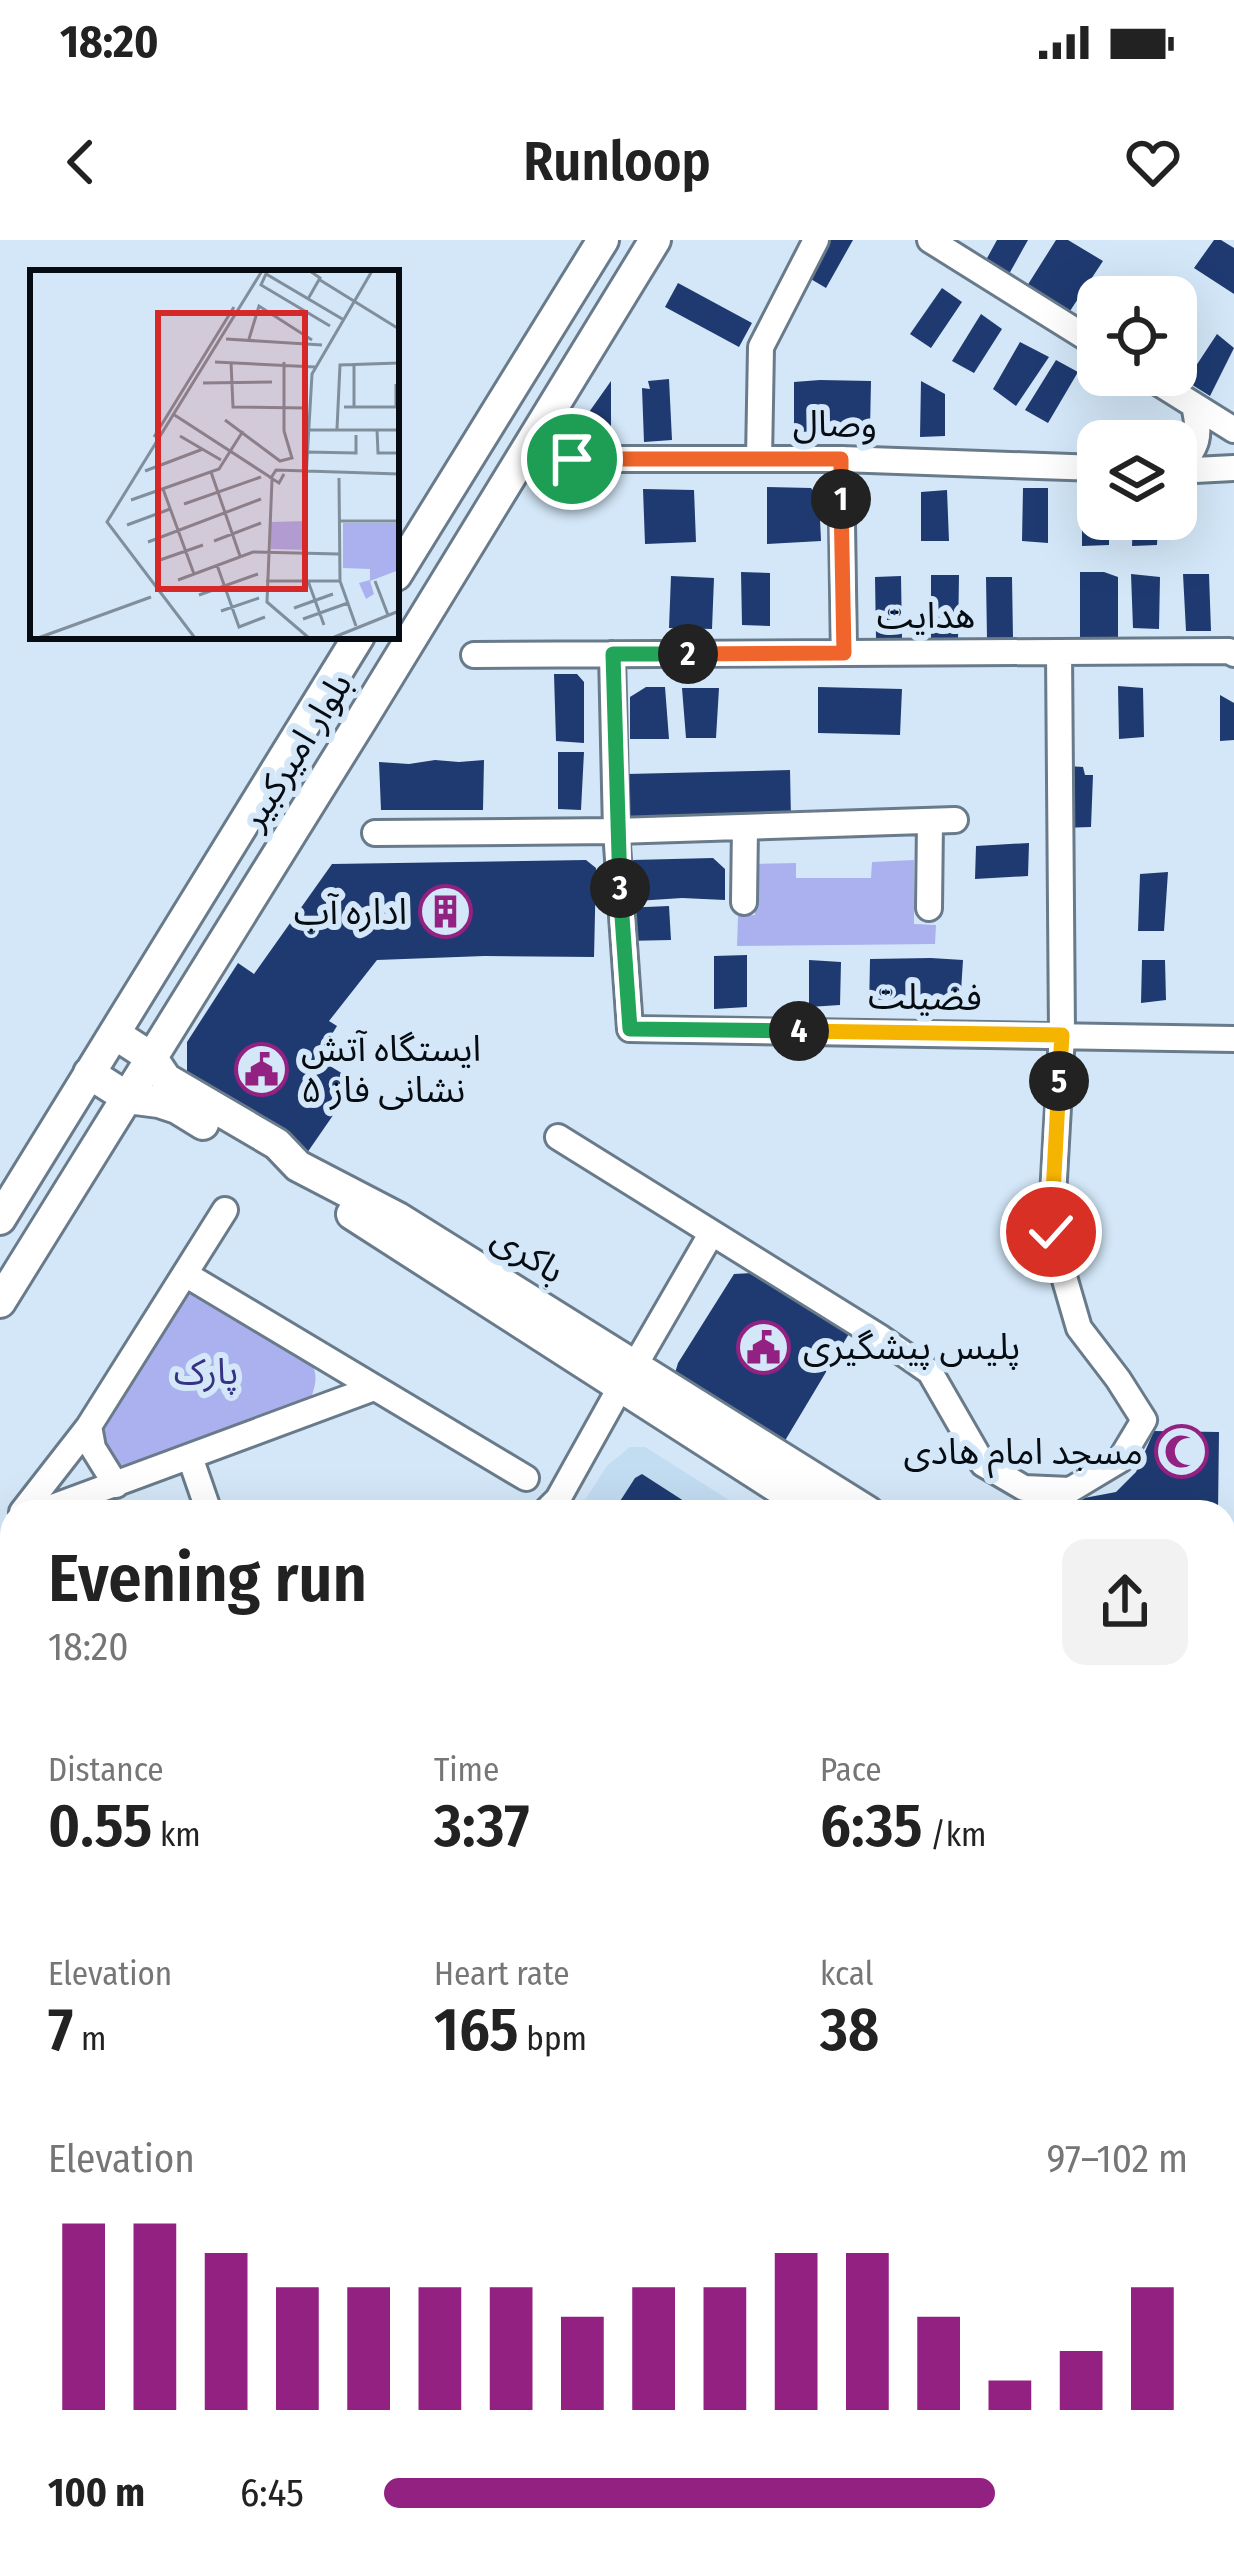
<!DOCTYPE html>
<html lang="en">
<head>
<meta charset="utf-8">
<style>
	body { margin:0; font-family:"Fira Sans Condensed","Noto Sans Arabic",sans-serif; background:#f2f2f2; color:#222; height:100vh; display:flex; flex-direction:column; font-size:45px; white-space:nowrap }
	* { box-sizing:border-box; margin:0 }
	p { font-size:39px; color:#767676 }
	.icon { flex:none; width:66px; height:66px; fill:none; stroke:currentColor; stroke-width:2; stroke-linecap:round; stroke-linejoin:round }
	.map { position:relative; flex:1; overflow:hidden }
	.sheet { position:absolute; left:0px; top:1260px; width:1236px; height:1062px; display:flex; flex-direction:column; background:#fff; border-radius:36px 36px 0 0; box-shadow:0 12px 48px #0002 }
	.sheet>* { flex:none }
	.buttons { position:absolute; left:1077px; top:36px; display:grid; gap:24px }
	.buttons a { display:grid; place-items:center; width:120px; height:120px; border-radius:24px; background:#fff; box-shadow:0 12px 48px #0002; font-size:60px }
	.pin { position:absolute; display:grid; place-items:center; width:102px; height:102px; color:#fff; margin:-51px; border:6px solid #fff; border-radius:50%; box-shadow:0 3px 12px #0007 }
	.km { position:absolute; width:60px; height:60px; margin:-30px; border-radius:50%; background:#222; color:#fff; font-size:33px; line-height:60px; text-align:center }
	.round { display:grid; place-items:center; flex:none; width:126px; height:126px; border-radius:24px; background:#f2f2f2 }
	.summary { display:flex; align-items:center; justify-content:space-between; height:204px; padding:0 48px }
	h1 { font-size:66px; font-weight:600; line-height:90px }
	.metrics { display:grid; grid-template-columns:repeat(3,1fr); gap:18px; height:204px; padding:12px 48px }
	.metrics div { display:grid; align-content:center }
	.metrics b { font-size:60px; font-weight:600 }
	.metrics small { font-size:33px; font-weight:400 }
	.metrics p { font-size:33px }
	.chart { height:336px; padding:24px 48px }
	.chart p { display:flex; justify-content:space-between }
	.chart svg { width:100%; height:216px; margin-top:12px; stroke:#922182; stroke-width:6 }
	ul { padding:0 48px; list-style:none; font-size:39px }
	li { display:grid; grid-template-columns:192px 144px 1fr; align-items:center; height:90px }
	li i { height:30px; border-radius:15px; background:#922182 }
	.status { display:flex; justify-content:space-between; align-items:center; height:84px; padding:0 60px; background:#fff; direction:ltr }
	.status svg { height:33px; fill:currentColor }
	header { display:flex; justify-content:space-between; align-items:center; height:156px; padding:0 48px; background:#fff; font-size:54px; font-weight:600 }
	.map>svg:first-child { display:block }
	.built { fill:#c2dcf2 }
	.green { fill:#abb0ef }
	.building { fill:#1e3a70 }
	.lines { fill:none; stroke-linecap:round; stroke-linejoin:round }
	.minor-casing { stroke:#697b8a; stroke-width:30 }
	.tertiary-casing { stroke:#697b8a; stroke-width:36 }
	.minor { stroke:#fff; stroke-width:24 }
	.tertiary { stroke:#fff; stroke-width:30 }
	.split-1-casing { stroke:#fff; stroke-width:24 }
	.split-2-casing { stroke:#fff; stroke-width:24 }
	.split-3-casing { stroke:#fff; stroke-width:24 }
	.split-4-casing { stroke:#fff; stroke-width:24 }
	.split-5-casing { stroke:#fff; stroke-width:24 }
	.split-6-casing { stroke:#fff; stroke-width:24 }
	.split-1 { stroke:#f0652b; stroke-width:15 }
	.split-2 { stroke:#f0652b; stroke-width:15 }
	.split-3 { stroke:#22a559; stroke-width:15 }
	.split-4 { stroke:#22a559; stroke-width:15 }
	.split-5 { stroke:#f5b400; stroke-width:15 }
	.split-6 { stroke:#f5b400; stroke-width:15 }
	.labels { text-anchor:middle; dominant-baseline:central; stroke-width:12; stroke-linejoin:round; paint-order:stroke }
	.street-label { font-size:36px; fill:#060c12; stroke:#d3e7f8 }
	.poi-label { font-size:36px; fill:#060c12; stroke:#d3e7f8; text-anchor:end }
	.park-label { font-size:36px; fill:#373282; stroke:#d3e7f8 }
	.inset-road { fill:none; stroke:#818f9c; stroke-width:3 }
	.view { fill:#d62828; fill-opacity:0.15; stroke:#d62828; stroke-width:6 }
	.inset-edge { fill:none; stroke:#060c12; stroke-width:6 }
</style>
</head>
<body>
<div class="status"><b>18:20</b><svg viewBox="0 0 49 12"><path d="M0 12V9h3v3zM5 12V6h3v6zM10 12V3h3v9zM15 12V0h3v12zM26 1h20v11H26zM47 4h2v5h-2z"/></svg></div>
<header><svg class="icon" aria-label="back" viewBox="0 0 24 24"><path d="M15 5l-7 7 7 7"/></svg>Runloop<svg class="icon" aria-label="heart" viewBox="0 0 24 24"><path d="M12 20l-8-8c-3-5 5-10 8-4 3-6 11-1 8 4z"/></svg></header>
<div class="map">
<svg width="1234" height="2322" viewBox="0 0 1234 2322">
	<rect width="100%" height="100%" fill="#d3e7f8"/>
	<!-- built -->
	<path class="built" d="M 630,1207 L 645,1207 L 748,1272 L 577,1272 L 607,1226 Z"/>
	<!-- green -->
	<path class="green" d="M 914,620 L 914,684 L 936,685 L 935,704 L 737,706 L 738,676 L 755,675 L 755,624 L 796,623 L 796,638 L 871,638 L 872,622 Z
		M 187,1053 L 200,1053 L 309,1119 C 319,1134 316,1144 310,1161 L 130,1228 L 114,1226 L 94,1188 L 175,1059 Z
		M 1224,1743 L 1234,1743 L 1234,1989 L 1224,1989 Z"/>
	<!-- building -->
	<path class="building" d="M 819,0 L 853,0 L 826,48 L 799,32 Z
		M 997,0 L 1028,0 L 1009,34 L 986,20 Z
		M 1056,0 L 1068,0 L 1103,21 L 1068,74 L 1027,46 Z
		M 1214,0 L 1221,0 L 1234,8 L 1234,54 L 1194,28 Z
		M 678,43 L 752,83 L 739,107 L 665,67 Z
		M 942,48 L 962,62 L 931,108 L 910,94 Z
		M 981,74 L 1002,89 L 974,133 L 952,121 Z
		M 1217,94 L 1234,108 L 1210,156 L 1186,141 Z
		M 1020,102 L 1049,117 L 1016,166 L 993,149 Z
		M 1056,120 L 1078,132 L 1048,183 L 1025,170 Z
		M 669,139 L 672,200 L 644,202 L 642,148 L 650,149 L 648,141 Z
		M 820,140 L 871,141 L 870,190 L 794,192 L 794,142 Z
		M 611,141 L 611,209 L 563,209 Z
		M 921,141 L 945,154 L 945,196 L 920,197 Z
		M 767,247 L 811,248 L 819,257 L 821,301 L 767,304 Z
		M 1023,248 L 1048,248 L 1048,303 L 1022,301 Z
		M 643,249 L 694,250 L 696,302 L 645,304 Z
		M 947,250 L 949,301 L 921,301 L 921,252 Z
		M 1082,251 L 1098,251 L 1098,279 L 1109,279 L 1109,305 L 1082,306 Z
		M 1133,279 L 1158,279 L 1157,305 L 1132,306 Z
		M 741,332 L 770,333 L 770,386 L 742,385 Z
		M 1080,332 L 1104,332 L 1118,337 L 1118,402 L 1080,400 Z
		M 1131,334 L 1160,337 L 1159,389 L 1133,388 Z
		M 1183,334 L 1209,334 L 1211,391 L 1186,391 Z
		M 931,335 L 959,335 L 958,400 L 931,400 Z
		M 671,336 L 714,338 L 712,389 L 669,388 Z
		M 901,336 L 902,399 L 876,399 L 875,337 Z
		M 986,337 L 1012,337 L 1013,399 L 987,399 Z
		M 554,434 L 577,434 L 584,442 L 584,503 L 556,501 Z
		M 1118,446 L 1143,448 L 1144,497 L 1119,499 Z
		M 646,447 L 665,447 L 669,499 L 630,499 L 630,457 Z
		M 818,447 L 902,449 L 900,495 L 818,493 Z
		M 682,448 L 719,448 L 716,498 L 686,498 Z
		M 1220,455 L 1234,463 L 1234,500 L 1220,501 Z
		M 558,512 L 584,512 L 581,570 L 558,569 Z
		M 435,520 L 459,522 L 484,520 L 483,570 L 381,570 L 379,522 L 409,524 Z
		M 1068,526 L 1083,527 L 1085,535 L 1093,535 L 1091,587 L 1060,588 Z
		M 790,530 L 791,579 L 628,584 L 627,534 Z
		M 1029,603 L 1028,636 L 975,639 L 976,606 Z
		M 713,618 L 725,629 L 725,660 L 682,658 L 621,662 L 619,628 L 632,620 Z
		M 586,620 L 596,628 L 594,717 L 484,716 L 377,720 L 329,781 L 337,786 L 317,818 L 356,842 L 298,926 L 187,847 L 187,802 L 238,723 L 254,734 L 332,624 Z
		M 1168,632 L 1164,691 L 1138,691 L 1140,634 Z
		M 669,666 L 671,700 L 624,701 L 622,668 Z
		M 747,715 L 747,767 L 714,769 L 714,716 Z
		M 931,718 L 963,720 L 960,767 L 869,771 L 870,719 Z
		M 809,720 L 841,722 L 840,765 L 809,767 Z
		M 1142,720 L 1165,720 L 1166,760 L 1141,763 Z
		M 752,1033 L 850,1092 L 777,1214 L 677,1154 L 675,1133 L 678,1123 L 734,1034 Z
		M 1154,1191 L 1219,1192 L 1218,1272 L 1021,1272 L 1021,1270 L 1116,1252 L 1136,1232 Z
		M 642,1234 L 701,1272 L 613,1272 L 635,1238 Z"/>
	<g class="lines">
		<defs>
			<path id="minor" d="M 930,0 L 1098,105
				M 1146,135 L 1234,190
				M 572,219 L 841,219 L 1098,228
				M 759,219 L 761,107 L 816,0
				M 841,219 L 844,413
				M 1176,230 C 1199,207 1201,196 1194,165
				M 1176,231 L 1234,228
				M 612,414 L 616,591 L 630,789 L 1234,799
				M 474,415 L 1229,411 L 1234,414
				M 375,593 L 616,591 L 955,580
				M 744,662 L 745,587
				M 929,668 L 930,581
				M 558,897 L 881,1098 L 930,1132 L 983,1224 L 1024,1248 L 1070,1250 L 1120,1220 L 1144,1180 L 1118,1139 L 1079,1088 L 1051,992 L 1062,795 L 1059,412
				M 185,1034 L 526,1238
				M 634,1127 L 711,994
				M 190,1217 L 209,1272
				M 116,1245 L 93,1208 L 89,1186 L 225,970
				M 22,1272 L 89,1186
				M 39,1272 L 374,1148
				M 545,1272 L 558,1259 L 621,1146
				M 0,1488 L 12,1484
				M 0,1687 L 12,1682
				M 0,1888 L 12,1883
				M 1224,2016 L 1234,2016
				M 0,2078 L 12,2074
				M 1224,2252 L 1234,2252
				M 561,2310 L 565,2322
				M 485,2322 L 520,2310"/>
			<path id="tertiary" d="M 396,335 L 603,0
				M 115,794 L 152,818 L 166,839 L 277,904 L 298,926 L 398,978 L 868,1272
				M 89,833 L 128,858 L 159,862 L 177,868 L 203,884
				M 352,974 L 816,1272
				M 0,979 L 359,396
				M 0,1062 L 362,479 L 655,0
				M 1224,1354 L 1234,1354
				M 1224,1386 L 1234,1386
				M 0,2243 L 12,2261
				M 45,2310 L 53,2322
				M 0,2312 L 7,2322
				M 905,2322 L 905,2310"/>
		</defs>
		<!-- minor casing -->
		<use href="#minor" class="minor-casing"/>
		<!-- tertiary casing -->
		<use href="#tertiary" class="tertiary-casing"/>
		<!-- minor -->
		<use href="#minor" class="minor"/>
		<!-- tertiary -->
		<use href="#tertiary" class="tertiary"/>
	</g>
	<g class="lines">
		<defs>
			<path id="split-1" d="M 572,219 L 841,219 L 841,259"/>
			<path id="split-2" d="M 688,414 L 844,413 L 841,259"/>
			<path id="split-3" d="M 620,648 L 613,414 L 688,414"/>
			<path id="split-4" d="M 620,648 L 630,789 L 799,791"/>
			<path id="split-5" d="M 799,791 L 1062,795 L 1059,841"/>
			<path id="split-6" d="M 1051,992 L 1059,841"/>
		</defs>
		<!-- split-1 casing -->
		<use href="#split-1" class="split-1-casing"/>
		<!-- split-2 casing -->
		<use href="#split-2" class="split-2-casing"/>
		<!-- split-3 casing -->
		<use href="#split-3" class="split-3-casing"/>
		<!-- split-4 casing -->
		<use href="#split-4" class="split-4-casing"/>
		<!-- split-5 casing -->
		<use href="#split-5" class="split-5-casing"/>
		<!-- split-6 casing -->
		<use href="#split-6" class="split-6-casing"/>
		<!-- split-1 -->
		<use href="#split-1" class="split-1"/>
		<!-- split-2 -->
		<use href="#split-2" class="split-2"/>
		<!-- split-3 -->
		<use href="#split-3" class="split-3"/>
		<!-- split-4 -->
		<use href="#split-4" class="split-4"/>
		<!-- split-5 -->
		<use href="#split-5" class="split-5"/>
		<!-- split-6 -->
		<use href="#split-6" class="split-6"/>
	</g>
	<!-- icons -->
	<defs>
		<symbol id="building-ring" viewBox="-11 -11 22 22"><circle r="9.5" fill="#d3e7f8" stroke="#922182" stroke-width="1.5"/><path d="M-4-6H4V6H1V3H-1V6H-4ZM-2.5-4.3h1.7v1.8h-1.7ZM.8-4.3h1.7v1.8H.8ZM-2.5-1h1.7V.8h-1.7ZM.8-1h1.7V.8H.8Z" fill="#922182"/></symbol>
		<symbol id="civic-ring" viewBox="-11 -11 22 22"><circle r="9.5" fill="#d3e7f8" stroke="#922182" stroke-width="1.5"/><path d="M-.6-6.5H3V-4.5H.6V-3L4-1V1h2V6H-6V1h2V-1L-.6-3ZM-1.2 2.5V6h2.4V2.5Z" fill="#922182"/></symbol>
		<symbol id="mosque-ring" viewBox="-11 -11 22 22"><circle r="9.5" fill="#d3e7f8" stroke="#922182" stroke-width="1.5"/><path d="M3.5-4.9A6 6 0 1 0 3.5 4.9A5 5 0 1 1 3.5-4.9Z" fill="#922182"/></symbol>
	</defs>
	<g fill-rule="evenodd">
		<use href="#building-ring" x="416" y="642" width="59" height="59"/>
		<use href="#civic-ring" x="232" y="800" width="59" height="59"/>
		<use href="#civic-ring" x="734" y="1078" width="59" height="59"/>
		<use href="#mosque-ring" x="1152" y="1182" width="59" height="59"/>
	</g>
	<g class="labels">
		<!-- street labels -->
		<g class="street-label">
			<text transform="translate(835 184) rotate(1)">وصال</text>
			<text x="926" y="376">هدایت</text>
			<text transform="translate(296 511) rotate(-58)">بلوار امیرکبیر</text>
			<text transform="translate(925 757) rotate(1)">فضیلت</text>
			<text transform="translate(528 1014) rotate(32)">باکری</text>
		</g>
		<!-- poi labels -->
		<g class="poi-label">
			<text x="407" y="672">اداره آب</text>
			<text x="301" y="809" text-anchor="start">ایستگاه آتش<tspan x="301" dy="41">نشانی فاز ۵</tspan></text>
			<text x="803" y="1107" text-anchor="start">پلیس پیشگیری</text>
			<text x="1143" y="1212">مسجد امام هادی</text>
		</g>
		<!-- park labels -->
		<g class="park-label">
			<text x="206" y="1132">پارک</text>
		</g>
	</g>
	<!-- overview -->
	<g transform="translate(30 30)">
		<rect width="369" height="369" fill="#d3e7f8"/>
		<path d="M 277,251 L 276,280 L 241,279 L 241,252 ZM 313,253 L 369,253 L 369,300 L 340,311 L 344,324 L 336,329 L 329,313 L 340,310 L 340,299 L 313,298 Z" fill="#abb0ef"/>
		<path class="inset-road" d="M 290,10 L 369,59M 278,29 L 290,8 L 280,1M 300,56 L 231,15 L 236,4 L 314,50M 196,69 L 292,75M 219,69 L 229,36 L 282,70M 185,92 L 285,97M 201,92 L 203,137 L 276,138M 173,113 L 242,112M 314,137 L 366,137 L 366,114M 324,137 L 324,93M 143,144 L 240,207M 195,150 L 250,191 L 262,188 L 254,161 L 254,92M 307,159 L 310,95 L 369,93M 277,160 L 369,160M 347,160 L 348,183 L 369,183M 150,166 L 191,190M 124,167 L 204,37M 276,182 L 326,183 L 326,165M 115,201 L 173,179M 181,202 L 210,286M 254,204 L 249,213 L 241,208 L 246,200 L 369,204M 276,208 L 282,104 L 342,1M 309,208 L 310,311 L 326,356M 242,210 L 237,332 L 279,368M 133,219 L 164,304M 101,230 L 189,199 L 213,161M 154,234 L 231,207M 309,251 L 369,251M 97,255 L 140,239M 184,271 L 231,253M 118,272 L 231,229M 127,291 L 173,275M 187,295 L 209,357 L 235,347M 148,310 L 223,282 L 309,284M 236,311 L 310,311M 278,311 L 294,355M 345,311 L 358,345M 169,325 L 228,304M 264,338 L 303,324M 191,341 L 229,328M 273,349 L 318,333M 8,368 L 121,327M 165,368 L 77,252 L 232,1M 302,368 L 369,341"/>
		<path class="view" d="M 128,43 L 275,43 L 275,319 L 128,319 Z"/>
		<rect width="369" height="369" class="inset-edge"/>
	</g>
</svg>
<div class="buttons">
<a><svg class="icon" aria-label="locate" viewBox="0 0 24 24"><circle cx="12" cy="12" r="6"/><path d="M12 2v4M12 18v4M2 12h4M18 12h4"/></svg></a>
<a><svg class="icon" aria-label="layers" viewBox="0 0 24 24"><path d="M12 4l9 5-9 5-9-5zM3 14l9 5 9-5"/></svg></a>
</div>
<div class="pin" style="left:572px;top:219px;background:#1e9e55"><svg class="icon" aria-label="arrive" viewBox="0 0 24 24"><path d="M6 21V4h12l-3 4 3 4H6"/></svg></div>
<div class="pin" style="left:1051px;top:992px;background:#d93025"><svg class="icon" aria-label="check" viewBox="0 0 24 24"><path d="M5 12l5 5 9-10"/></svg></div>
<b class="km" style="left:841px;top:259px">1</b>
<b class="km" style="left:688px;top:414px">2</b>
<b class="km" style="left:620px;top:648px">3</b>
<b class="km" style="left:799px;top:791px">4</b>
<b class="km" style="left:1059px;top:841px">5</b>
<section class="sheet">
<div class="summary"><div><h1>Evening run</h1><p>18:20</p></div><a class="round"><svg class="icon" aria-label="share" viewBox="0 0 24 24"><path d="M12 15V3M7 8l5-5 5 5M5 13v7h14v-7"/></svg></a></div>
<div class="metrics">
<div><p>Distance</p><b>0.55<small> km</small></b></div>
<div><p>Time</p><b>3:37</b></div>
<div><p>Pace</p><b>6:35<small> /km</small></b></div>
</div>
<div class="metrics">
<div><p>Elevation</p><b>7<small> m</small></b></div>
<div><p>Heart rate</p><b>165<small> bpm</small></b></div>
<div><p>kcal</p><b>38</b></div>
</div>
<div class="chart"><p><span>Elevation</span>97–102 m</p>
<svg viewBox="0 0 160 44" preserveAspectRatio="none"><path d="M5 44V6M15 44V6M25 44V12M35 44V19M45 44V19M55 44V19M65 44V19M75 44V25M85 44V19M95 44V19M105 44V12M115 44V12M125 44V25M135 44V38M145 44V32M155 44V19"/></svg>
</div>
<ul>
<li><b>100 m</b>6:45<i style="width:76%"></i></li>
</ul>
</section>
</div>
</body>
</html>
